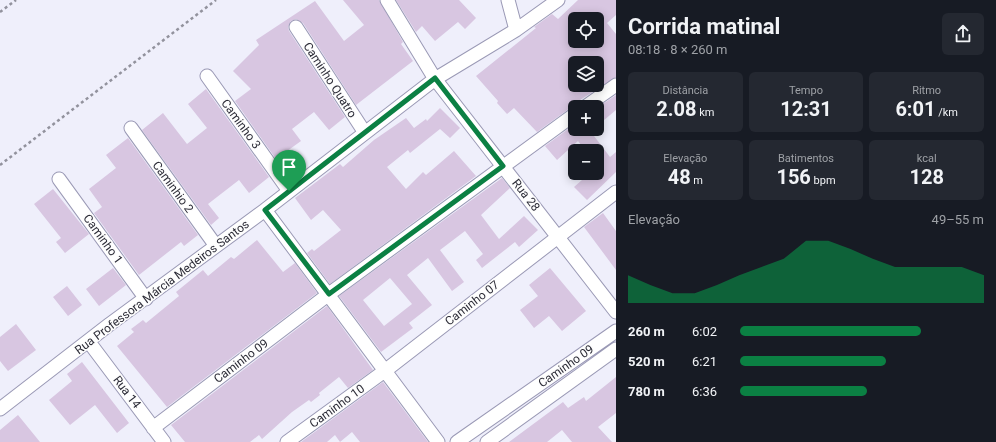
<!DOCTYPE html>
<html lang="pt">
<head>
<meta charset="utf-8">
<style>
	body { margin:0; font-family:Roboto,sans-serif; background:#242831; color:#f1f3f6; height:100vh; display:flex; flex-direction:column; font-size:15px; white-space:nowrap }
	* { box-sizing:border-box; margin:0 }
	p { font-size:13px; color:#9ea1a6 }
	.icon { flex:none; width:22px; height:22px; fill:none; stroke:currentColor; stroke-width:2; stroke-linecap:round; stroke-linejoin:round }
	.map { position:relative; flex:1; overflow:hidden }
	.side { display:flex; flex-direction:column; background:#171b24; width:380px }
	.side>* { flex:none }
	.buttons { position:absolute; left:568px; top:12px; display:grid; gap:8px }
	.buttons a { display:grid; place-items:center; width:36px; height:36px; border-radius:6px; background:#171b24; box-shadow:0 2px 10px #0003; font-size:20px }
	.pin { position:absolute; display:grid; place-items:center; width:34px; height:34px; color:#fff; margin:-41px -17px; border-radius:50% 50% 50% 0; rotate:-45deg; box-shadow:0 0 4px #0007 }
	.pin .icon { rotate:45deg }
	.round { display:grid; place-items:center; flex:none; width:42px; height:42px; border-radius:6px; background:#242831 }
	.overview { display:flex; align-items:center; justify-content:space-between; height:68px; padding:0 12px }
	h1 { font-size:22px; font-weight:700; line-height:30px }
	.stats { display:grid; grid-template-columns:repeat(3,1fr); gap:6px; height:68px; padding:4px 12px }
	.stats div { display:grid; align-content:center; border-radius:6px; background:#242831; text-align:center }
	.stats b { font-size:20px; font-weight:700 }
	.stats small { font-size:11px; font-weight:400 }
	.stats p { font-size:11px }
	.chart { height:112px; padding:8px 12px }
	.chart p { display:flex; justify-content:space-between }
	.chart svg { width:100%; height:72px; margin-top:4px; fill:#0b8043; opacity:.7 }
	ul { padding:0 12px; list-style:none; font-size:13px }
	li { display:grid; grid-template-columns:64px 48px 1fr; align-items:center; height:30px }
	li i { height:10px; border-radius:5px; background:#0b8043 }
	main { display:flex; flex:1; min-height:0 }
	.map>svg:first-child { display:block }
	.building { fill:#d8c6e1; fill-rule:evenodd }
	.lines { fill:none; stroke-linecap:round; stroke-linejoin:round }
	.street-casing { stroke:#9a99b5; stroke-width:15 }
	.path { stroke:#92929d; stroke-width:2.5; stroke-dasharray:3 3; stroke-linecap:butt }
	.street { stroke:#fff; stroke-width:13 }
	.route-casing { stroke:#fff; stroke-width:8 }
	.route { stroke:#0b8043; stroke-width:5 }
	.labels { text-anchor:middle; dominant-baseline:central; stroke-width:3; stroke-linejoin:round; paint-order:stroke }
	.street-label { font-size:12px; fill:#2c2c37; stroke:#fdfdfd }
</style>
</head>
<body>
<main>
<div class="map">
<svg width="616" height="442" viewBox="0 0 616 442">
	<rect width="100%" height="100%" fill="#efeffb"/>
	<!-- building -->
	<path class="building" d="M 343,0 L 379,0 L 403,42 L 401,44 L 413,61 L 356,105 L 303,23 L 296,19 L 291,21 L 288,27 L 289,31 L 345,117 L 329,130 L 314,112 L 292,129 L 301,141 L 276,159 L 235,101 L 251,89 L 233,71 L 259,45 L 256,40 L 315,1 L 344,41 L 364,25 Z
		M 396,0 L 459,0 L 476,18 L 465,29 L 458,22 L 435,41 L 422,26 L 416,32 Z
		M 578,0 L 616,0 L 616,15 L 607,23 L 616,34 L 616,77 L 580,100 L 577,106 L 570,108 L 537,132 L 514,108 L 507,114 L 497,103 L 498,101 L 476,76 L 536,28 L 534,27 L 552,14 L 558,19 ZM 575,19 L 597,19 L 597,41 L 575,41 ZM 575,63 L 597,63 L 597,85 L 575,85 Z
		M 206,89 L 269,177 L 249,193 L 239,180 L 208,204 L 219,218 L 211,225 L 142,130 L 163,113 L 187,144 L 207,128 L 188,104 Z
		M 616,95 L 616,110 L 597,126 L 597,108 Z
		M 440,108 L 460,128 L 450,138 L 440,129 L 410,153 L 408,150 L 387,167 L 406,189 L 423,172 L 426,175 L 454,151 L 476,176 L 330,284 L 307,253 L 312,249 L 314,251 L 341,230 L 323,210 L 311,220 L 295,198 L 340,164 L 343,167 L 374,140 L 406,118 L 414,128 L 426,119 L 427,121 Z
		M 575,124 L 575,129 L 594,129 L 591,132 L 610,157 L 616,152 L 616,172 L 587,200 L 574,187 L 590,173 L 597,173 L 597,151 L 586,151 L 578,141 L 557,160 L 545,146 Z
		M 128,138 L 198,235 L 184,246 L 181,242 L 139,275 L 94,213 L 102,207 L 89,189 L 116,168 L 106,155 Z
		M 502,178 L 510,188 L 481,215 L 499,239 L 524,216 L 538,230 L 519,247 L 515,242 L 482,268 L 476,260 L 483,254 L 465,231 L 440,250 L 464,282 L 452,291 L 428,258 L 407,275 L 432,305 L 409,323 L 413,328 L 381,352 L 339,296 ZM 390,278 L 412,304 L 384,326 L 363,300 Z
		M 53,189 L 89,234 L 65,253 L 56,242 L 61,238 L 34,204 Z
		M 603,213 L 616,231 L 616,270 L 584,227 Z
		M 257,240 L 283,272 L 295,263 L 317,293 L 167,407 L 117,346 L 134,332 L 131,329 L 143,320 L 146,323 L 179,296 L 176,292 L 203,270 L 208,276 L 231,257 L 234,259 Z
		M 113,268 L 126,285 L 99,306 L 86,289 Z
		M 550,268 L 586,311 L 562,331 L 549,316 L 534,328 L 520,310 L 538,296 L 529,285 Z
		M 67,286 L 82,305 L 68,316 L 53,297 Z
		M 327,306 L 373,370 L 348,388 L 339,377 L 319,393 L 320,395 L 311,402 L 309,400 L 292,412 L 262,439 L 259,435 L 250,442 L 185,442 L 171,425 Z
		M 16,324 L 36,350 L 8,371 L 0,361 L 0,337 Z
		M 82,362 L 129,423 L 117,433 L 95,405 L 70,425 L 49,400 L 72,381 L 67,374 Z
		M 616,377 L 616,413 L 598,427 L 612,442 L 572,442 L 562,430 L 547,442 L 509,442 L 563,402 L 568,408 L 584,397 L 586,401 Z
		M 383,382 L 428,442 L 360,442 L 352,432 L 340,442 L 335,435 L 327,442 L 301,442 Z
		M 18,415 L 40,442 L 0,442 L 0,430 Z"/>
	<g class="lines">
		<defs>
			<path id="street" d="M 387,0 L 435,79 L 616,312
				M 508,0 L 516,30
				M 296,27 L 365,133
				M 207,76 L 289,191
				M 585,107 L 616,85
				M 131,128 L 216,246
				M 59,179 L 146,299
				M 265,210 L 438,442
				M 89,342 L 164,442
				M 0,409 L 110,324 L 265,210 L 435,79 L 516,30 L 558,0
				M 153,428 L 329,294 L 575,114
				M 287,442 L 386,370 L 616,192
				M 457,442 L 616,331
				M 487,442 L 616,349"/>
		</defs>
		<!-- street casing -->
		<use href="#street" class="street-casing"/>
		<!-- path -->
		<path class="path" d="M 0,12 L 16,0
			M 0,165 L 216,0"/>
		<!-- street -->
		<use href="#street" class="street"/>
	</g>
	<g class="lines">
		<defs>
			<path id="route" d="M 435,78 L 503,166 L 329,294 L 265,210 Z"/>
		</defs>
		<!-- route casing -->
		<use href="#route" class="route-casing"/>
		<!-- route -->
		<use href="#route" class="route"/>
	</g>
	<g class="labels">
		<!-- street labels -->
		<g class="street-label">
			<text transform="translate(330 80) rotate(57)">Caminho Quatro</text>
			<text transform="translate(241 124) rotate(54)">Caminho 3</text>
			<text transform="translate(173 187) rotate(54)">Caminhio 2</text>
			<text transform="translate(526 195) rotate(52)">Rua 28</text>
			<text transform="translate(103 239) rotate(54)">Caminho 1</text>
			<text transform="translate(162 287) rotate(-37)">Rua Professora Márcia Medeiros Santos</text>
			<text transform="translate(472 303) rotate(-38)">Caminho 07</text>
			<text transform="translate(241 361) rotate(-37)">Caminho 09</text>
			<text transform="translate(566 366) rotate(-35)">Caminho 09</text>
			<text transform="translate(127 392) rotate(53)">Rua 14</text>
			<text transform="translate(337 406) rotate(-36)">Caminho 10</text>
		</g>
	</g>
</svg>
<div class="buttons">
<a><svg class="icon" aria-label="locate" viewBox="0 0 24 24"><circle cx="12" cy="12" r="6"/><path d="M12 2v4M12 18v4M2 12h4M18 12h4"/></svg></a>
<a><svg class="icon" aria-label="layers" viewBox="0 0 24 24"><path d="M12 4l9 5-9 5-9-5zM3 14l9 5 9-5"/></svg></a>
<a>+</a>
<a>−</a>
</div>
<div class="pin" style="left:289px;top:191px;background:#1e9e55"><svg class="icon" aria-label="arrive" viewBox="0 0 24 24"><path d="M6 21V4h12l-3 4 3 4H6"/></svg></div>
</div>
<section class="side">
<div class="overview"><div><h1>Corrida matinal</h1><p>08:18 · 8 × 260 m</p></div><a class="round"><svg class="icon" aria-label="share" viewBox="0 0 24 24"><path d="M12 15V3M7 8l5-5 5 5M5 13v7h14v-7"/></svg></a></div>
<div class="stats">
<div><p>Distância</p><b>2.08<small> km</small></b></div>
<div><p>Tempo</p><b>12:31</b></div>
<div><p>Ritmo</p><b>6:01<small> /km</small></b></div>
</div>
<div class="stats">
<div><p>Elevação</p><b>48<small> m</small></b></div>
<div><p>Batimentos</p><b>156<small> bpm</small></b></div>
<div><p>kcal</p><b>128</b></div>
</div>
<div class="chart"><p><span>Elevação</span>49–55 m</p>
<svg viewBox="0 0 160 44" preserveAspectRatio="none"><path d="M0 44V27L10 33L20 38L30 38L40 33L50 27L60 22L70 17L80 6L90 6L100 11L110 17L120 22L130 22L140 22L150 22L160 27V44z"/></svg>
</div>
<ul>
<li><b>260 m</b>6:02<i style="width:74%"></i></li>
<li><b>520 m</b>6:21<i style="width:60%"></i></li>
<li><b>780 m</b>6:36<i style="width:52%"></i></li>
</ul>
</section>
</main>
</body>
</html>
